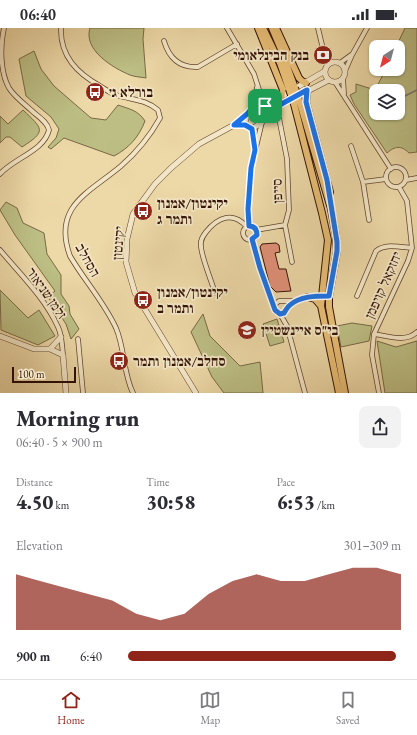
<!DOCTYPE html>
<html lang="en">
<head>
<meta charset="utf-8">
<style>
	body { margin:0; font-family:"EB Garamond","Frank Ruhl Libre",serif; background:#f2f2f3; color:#2b2b33; height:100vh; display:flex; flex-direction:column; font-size:15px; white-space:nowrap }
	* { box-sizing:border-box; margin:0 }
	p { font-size:13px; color:#7c7c81 }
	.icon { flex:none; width:22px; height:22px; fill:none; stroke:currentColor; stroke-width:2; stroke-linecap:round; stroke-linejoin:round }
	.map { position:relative; height:365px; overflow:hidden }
	.details { display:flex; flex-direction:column; background:#fff; flex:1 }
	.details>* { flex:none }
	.needle { width:26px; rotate:216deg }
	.controls { position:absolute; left:369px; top:12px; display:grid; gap:8px }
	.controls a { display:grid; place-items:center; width:36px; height:36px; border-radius:8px; background:#fff; box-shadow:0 1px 3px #0004; font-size:20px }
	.scale { position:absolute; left:12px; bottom:10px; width:64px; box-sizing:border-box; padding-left:4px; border:2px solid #341407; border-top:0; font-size:11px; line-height:14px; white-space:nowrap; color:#341407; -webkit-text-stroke:3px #f3e6c6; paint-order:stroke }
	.pin { position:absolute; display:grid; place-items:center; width:34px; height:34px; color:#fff; margin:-17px; border-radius:8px; box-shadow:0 2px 6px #0006 }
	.round { display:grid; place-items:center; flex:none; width:42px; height:42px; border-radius:8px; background:#f2f2f3 }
	.overview { display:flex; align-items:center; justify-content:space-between; height:68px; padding:0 16px }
	h1 { font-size:22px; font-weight:800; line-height:30px }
	.metrics { display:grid; grid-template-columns:repeat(3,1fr); gap:6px; height:68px; padding:4px 16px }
	.metrics div { display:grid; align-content:center }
	.metrics b { font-size:20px; font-weight:800 }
	.metrics small { font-size:11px; font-weight:400 }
	.metrics p { font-size:11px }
	.chart { height:112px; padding:8px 16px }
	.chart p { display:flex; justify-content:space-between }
	.chart svg { width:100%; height:72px; margin-top:4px; fill:#8f2418; opacity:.7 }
	ul { padding:0 16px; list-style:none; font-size:13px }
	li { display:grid; grid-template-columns:64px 48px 1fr; align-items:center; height:30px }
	li i { height:10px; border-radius:5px; background:#8f2418 }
	.status { display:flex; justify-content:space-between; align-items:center; height:28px; padding:0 20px; background:#fff; direction:ltr }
	.status svg { height:11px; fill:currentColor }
	.tabs { display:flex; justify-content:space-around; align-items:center; height:56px; border-top:1px solid #e1e1e2; background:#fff; font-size:11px; color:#7c7c81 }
	.tabs a { display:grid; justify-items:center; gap:2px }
	.tabs .on { color:#8f2418 }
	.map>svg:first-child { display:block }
	.green { fill:#bcbe84; stroke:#786946; fill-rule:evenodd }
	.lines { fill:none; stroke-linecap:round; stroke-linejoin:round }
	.stream { stroke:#74756f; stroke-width:1.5 }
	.building { fill:#df9077; stroke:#341407 }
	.minor-casing { stroke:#62452f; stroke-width:5.5 }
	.tertiary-casing { stroke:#62452f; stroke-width:6 }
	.primary-casing { stroke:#341407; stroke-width:8 }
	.minor { stroke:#f3e6c6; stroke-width:4 }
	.tertiary { stroke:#f3e6c6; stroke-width:5 }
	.primary { stroke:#e6bc74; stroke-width:6 }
	.primary-bridge-casing { stroke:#341407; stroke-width:8; stroke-linecap:butt }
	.primary-bridge { stroke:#e6bc74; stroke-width:6 }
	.route-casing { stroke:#fff; stroke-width:8 }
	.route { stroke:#1a73e8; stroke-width:5 }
	.labels { text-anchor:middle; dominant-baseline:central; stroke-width:3.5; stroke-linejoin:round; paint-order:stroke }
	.poi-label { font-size:14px; font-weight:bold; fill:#341407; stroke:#f3e6c6; text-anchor:start }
	.street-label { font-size:14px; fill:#341407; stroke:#f3e6c6 }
</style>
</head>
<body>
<div class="status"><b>06:40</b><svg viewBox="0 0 49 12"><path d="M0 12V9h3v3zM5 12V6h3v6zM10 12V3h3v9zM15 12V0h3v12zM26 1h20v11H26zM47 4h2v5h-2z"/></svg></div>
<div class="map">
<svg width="417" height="365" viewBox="0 0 417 365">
	<rect width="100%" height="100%" fill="#edd8a7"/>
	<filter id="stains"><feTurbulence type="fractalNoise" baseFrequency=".005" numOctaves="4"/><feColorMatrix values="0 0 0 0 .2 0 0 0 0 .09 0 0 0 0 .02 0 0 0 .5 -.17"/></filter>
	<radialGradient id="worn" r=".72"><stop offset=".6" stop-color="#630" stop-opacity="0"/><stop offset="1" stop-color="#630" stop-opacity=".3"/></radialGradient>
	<!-- green -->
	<path class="green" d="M 90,0 L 144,0 L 143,11 L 146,50 C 141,49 135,49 130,47 C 113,40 83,22 90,0 Z
		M 405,0 L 417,0 L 417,124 L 409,125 C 401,117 395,118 387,125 L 354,76 L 350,67 L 356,64 L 356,56 L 375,62 L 386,41 L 398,41 L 398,19 L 396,19 ZM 376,63 L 398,63 L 398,85 L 376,85 Z
		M 34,23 L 41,41 L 54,58 L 91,90 L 106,92 L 118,77 C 129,81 138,82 145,93 C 139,109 129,120 114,128 L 64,110 L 51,121 L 48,119 L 56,110 L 59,101 L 51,89 L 26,68 L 19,31 Z
		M 23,82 C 43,101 47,103 22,119 L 10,109 L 6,109 L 0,115 L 0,88 L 8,96 Z
		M 6,174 L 17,180 L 23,195 L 44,205 L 47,226 L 61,247 L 61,266 L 69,278 L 70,286 L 79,301 L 71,311 L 66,296 L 48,269 L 55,263 L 15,207 L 0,182 Z
		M 0,262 L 28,290 L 39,282 L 55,308 L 38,317 L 1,302 Z
		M 203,286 L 210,308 L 240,338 L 260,334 L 263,365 L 224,365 L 212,349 L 191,304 Z
		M 277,291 L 284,314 L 270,318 L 263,296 Z
		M 352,295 L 372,298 L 369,313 L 341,319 L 337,298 Z
		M 377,313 L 396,319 L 417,313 L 417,365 L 385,365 Z"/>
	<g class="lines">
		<!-- stream -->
		<path class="stream" d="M 401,70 L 417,62"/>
	</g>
	<!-- building -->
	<path class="building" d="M 276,215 L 279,217 L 280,224 L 275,225 L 279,241 L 286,241 L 291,263 L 276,264 L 270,258 L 260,219 L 262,216 Z"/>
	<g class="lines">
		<defs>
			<path id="minor" d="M 61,0 C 60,28 77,45 100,58 C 105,61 110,65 116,67 C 132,72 145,71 158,82 L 160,90 C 150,108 137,124 121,138 C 89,165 52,178 70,228 C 84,252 104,274 116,300 C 125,321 123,345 133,365
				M 227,0 L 254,46 L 264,77
				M 318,0 L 327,38
				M 164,13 C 169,30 180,40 198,39 L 237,16
				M 340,35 L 351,27
				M 345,43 L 352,27 L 367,0
				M 343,50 L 344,66
				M 335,54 L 391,141
				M 256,75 L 257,59
				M 279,90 L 287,131 L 289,182 L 285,197 L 292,234
				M 252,101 L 255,120
				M 351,118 L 363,154 L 369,192
				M386 149a10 10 0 1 1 20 0a10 10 0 1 1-20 0Z
				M 0,146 C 14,130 44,123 49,102 C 47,93 37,88 31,82 C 23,75 14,68 9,60 C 0,44 0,18 4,0
				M 406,152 L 417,150
				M 363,154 L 386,151
				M 249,198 L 248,181 L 251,140 L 262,94
				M243 205a7 7 0 1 1 14 0a7 7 0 1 1-14 0Z
				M 256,202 L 285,197
				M 252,211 L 260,240 L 276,284 L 280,286 L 284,285 C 286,282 287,279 290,277 C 298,270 313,267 324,268
				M 0,222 C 20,246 45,270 58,299 C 62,307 62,318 63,327
				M 215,265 C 212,254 201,228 201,218 C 200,212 203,208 206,204 C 218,189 233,183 247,199
				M 357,268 L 376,223 C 385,215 401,219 412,220
				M 274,277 L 279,273 L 294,273
				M 280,286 L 287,298 L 305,365
				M 374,306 C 388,308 405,315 417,304
				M 78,311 L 83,365
				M 379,365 L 372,327 L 374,306 L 408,233 L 412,220 L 407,173 L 399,159"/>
			<path id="tertiary" d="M325 44a10 10 0 1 1 20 0a10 10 0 1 1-20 0Z
				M 256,75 L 265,78 L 267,84 L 262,94 L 252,101 L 247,99 L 245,94 L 249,82 Z
				M 265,78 L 325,43
				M 267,84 L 329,52
				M 0,308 L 34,321 L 50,321 L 63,327 L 66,365
				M 50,321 L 61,309
				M 196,365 L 135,265 L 126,234 L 127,211 L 133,186 L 155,156 L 171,140 L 199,116 L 234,97 L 247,86"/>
			<path id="primary" d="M 258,0 L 283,62 L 281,69
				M 263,0 L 280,35 L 289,61
				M 272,0 L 280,19 L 295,60
				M 276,0 L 299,50 L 302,53 L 306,55
				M 307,63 L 306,74 L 330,164
				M 300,75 L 331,181 L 336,208 L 337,223 L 329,268 L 329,279 L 345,365
				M 294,76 L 322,185 L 328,212 L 321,278 L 339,365
				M 308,269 L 315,271 L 321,278"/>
		</defs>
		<!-- minor casing -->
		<use href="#minor" class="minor-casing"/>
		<!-- tertiary casing -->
		<use href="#tertiary" class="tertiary-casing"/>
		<!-- primary casing -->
		<use href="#primary" class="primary-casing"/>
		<!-- minor -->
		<use href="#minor" class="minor"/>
		<!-- tertiary -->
		<use href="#tertiary" class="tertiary"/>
		<!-- primary -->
		<use href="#primary" class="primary"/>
		<defs>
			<path id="primary-bridge" d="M 295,60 L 300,75
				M 289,61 L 294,76"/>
		</defs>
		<!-- primary-bridge casing -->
		<use href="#primary-bridge" class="primary-bridge-casing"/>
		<!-- primary-bridge -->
		<use href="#primary-bridge" class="primary-bridge"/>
	</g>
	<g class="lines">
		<defs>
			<path id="route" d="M 307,62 L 306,74 L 327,152 L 337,214 L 337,223 L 329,268 C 316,268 300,268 290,277 C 287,279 286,282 284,285 L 280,286 L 275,282 L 260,240 L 252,211 L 257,207 C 257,201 254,198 249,198 L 248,181 L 251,140 L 255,122 L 252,101 L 245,97 L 234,97 L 247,86 L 256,75 L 265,78 L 267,84 Z"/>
		</defs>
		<!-- route casing -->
		<use href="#route" class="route-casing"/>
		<!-- route -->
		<use href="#route" class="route"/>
	</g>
	<!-- icons -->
	<defs>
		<symbol id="bank-disc" viewBox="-11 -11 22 22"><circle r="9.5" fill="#8f2418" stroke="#f3e6c6"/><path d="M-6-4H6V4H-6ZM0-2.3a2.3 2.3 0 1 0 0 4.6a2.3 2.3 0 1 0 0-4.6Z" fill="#fff"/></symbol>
		<symbol id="bus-disc" viewBox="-11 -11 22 22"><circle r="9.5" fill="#8f2418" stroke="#f3e6c6"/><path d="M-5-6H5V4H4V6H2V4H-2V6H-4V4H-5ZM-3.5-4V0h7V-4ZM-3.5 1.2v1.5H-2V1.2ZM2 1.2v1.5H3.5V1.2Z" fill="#fff"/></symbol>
		<symbol id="school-disc" viewBox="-11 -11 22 22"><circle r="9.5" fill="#8f2418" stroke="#f3e6c6"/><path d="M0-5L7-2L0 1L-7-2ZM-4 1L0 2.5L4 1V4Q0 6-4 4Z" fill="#fff"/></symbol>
	</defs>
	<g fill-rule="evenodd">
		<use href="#bank-disc" x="312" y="16" width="22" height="22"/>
		<use href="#bus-disc" x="84" y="53" width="22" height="22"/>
		<use href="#bus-disc" x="132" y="172" width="22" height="22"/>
		<use href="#bus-disc" x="132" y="261" width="22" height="22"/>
		<use href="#school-disc" x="236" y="291" width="22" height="22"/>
		<use href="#bus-disc" x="108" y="322" width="22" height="22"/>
	</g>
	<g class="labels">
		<!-- poi labels -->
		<g class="poi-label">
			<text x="309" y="27" text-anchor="end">בנק הבינלאומי</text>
			<text x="109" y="64">בורלא ג׳</text>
			<text x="157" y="175">יקינטון/אמנון<tspan x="157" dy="16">ותמר ג</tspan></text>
			<text x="157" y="264">יקינטון/אמנון<tspan x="157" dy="16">ותמר ב</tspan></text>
			<text x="261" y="302">בי"ס איינשטיין</text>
			<text x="133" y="333">סחלב/אמנון ותמר</text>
		</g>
		<!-- street labels -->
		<g class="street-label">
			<text transform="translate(277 163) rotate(-92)">סייפן</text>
			<text transform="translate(118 215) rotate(-86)">יקינטון</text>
			<text transform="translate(88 232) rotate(61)">הסחלב</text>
			<text transform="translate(383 257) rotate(-66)">יחזקאל קויפמן</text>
			<text transform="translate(47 265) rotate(55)">זלמן שניאור</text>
		</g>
	</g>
	<rect width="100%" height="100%" filter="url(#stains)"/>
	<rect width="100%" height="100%" fill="url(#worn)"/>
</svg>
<div class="controls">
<a><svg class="needle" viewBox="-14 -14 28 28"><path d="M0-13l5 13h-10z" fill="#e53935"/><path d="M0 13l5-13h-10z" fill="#7c7c81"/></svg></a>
<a><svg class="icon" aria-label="layers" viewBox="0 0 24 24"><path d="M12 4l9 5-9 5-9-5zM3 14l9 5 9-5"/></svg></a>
</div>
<div class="scale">100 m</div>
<div class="pin" style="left:265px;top:78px;background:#1e9e55"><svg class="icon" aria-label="arrive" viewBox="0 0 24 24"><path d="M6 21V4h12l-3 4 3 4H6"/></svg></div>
</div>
<section class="details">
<div class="overview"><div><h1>Morning run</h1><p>06:40 · 5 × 900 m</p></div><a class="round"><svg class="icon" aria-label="share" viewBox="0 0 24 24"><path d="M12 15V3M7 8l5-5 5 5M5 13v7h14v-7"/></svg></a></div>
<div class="metrics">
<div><p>Distance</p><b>4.50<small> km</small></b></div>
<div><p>Time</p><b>30:58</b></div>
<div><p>Pace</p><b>6:53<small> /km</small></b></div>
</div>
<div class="chart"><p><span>Elevation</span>301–309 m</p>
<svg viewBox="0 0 160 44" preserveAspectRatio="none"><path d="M0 44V10L10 14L20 18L30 22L40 26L50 34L60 38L70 34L80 22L90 14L100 10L110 14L120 14L130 10L140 6L150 6L160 10V44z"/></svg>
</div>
<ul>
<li><b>900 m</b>6:40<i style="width:98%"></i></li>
</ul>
</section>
<nav class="tabs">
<a class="on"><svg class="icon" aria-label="home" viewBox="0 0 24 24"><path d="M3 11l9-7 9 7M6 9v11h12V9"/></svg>Home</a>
<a><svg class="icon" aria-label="map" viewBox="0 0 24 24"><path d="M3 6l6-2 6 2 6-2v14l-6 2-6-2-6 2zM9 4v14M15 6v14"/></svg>Map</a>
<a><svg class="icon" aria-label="saved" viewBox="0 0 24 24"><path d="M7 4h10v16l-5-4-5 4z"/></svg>Saved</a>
</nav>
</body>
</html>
